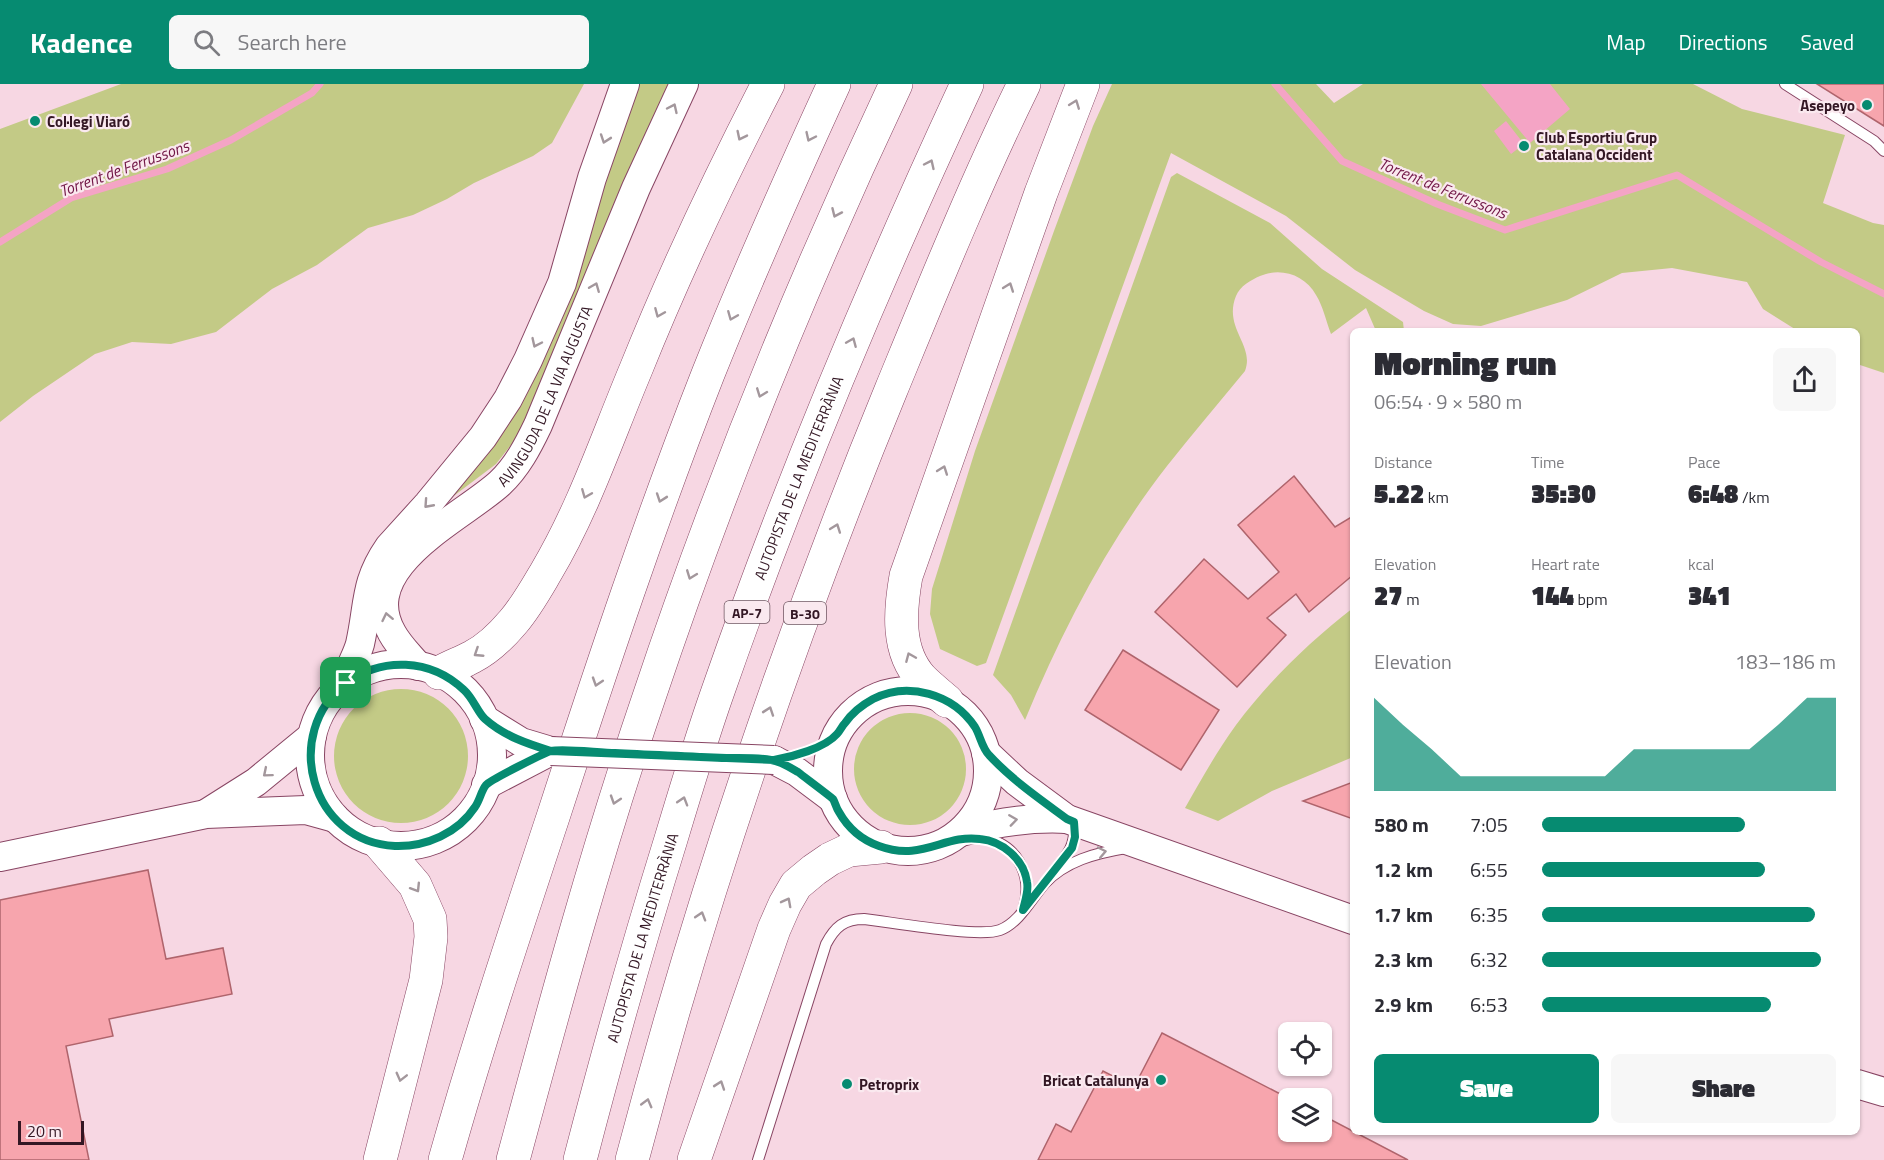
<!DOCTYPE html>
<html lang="en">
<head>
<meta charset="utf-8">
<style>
	body { margin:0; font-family:"Titillium Web",sans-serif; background:#f7f7f7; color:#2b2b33; height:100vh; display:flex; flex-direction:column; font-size:22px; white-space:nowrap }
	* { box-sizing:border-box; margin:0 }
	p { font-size:20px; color:#7c7c81 }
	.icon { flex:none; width:33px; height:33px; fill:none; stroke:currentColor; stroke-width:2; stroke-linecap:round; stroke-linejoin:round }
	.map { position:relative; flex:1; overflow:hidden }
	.side { position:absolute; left:1350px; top:244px; width:510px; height:807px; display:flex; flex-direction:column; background:#fff; border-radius:9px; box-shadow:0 2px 4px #0004 }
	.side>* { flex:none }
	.tools { position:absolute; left:1278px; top:938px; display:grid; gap:12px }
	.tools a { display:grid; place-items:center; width:54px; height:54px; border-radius:9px; background:#fff; box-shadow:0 2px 4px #0004; font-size:30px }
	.scale { position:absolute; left:18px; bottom:15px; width:66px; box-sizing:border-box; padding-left:6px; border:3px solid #331724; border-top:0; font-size:16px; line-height:21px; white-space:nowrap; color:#331724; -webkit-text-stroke:4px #fae9ef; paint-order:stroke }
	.pin { position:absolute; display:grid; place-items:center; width:51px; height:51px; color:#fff; margin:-26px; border-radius:12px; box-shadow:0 3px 9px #0006 }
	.round { display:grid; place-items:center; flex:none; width:63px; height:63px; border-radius:9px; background:#f7f7f7 }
	.overview { display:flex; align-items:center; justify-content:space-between; height:102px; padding:0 24px }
	h1 { font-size:33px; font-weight:800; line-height:45px }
	.metrics { display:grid; grid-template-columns:repeat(3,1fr); gap:9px; height:102px; padding:6px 24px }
	.metrics div { display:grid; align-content:center }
	.metrics b { font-size:26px; font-weight:800 }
	.metrics small { font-size:16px; font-weight:400 }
	.metrics p { font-size:16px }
	.chart { height:168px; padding:12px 24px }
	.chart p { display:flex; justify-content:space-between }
	.chart svg { width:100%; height:108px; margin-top:6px; fill:#068b71; opacity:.7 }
	.action { display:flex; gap:12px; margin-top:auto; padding:12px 24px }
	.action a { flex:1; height:69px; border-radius:9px; background:#068b71; color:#fff; font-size:24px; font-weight:800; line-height:69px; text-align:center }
	.action a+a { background:#f7f7f7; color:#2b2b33 }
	ul { padding:0 24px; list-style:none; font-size:20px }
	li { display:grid; grid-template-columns:96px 72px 1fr; align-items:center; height:45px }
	li i { height:15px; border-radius:8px; background:#068b71 }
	header { display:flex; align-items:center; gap:36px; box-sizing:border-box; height:84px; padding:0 30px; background:#068b71; color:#fff }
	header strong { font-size:28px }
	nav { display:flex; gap:33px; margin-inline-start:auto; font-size:21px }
	.search { width:420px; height:54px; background:#f7f7f7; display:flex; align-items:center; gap:15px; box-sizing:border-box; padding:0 21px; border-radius:9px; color:#7c7c81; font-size:22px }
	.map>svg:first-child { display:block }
	.green { fill:#c3ca86 }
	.water { fill:#f4a4c5 }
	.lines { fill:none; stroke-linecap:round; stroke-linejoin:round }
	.stream { stroke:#f4a4c5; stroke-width:7 }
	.building { fill:#f7a5ad; stroke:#af646c; stroke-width:1.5 }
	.lane-casing { stroke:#884563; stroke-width:12 }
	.secondary-casing { stroke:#884563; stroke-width:30 }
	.highway-casing { stroke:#884563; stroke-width:34 }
	.lane { stroke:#fff; stroke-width:10 }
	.secondary { stroke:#fff; stroke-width:28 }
	.highway { stroke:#fff; stroke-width:33 }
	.secondary-bridge-casing { stroke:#884563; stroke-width:30; stroke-linecap:butt }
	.secondary-bridge { stroke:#fff; stroke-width:28 }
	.oneway { stroke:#a3979c }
	.route-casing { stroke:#fff; stroke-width:12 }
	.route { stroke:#068b71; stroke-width:8 }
	.poi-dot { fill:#068b71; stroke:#fae9ef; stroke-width:2 }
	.labels { text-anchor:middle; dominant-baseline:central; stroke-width:4.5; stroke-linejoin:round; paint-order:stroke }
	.shield { fill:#fae9ef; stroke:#6f5661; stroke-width:1.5 }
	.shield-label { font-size:14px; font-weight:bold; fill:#331724 }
	.poi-label { font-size:15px; font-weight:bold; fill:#331724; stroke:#fae9ef; text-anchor:start }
	.street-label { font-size:15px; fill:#331724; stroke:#fae9ef }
	.water-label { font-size:16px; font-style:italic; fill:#711646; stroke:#fae9ef }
</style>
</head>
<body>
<header>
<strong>Kadence</strong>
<div class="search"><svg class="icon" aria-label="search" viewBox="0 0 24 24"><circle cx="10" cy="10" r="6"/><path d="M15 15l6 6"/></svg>Search here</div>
<nav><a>Map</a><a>Directions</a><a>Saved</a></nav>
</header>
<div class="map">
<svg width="1884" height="1076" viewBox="0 0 1884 1076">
	<rect width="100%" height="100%" fill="#f7d7e3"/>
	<!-- green -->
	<path class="green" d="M 121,0 L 584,0 L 552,59 L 533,72 L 474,99 L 447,115 L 413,131 L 368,144 L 317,181 L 272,205 L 216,248 L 171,260 L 132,258 L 95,270 L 33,312 L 0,338 L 0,45 Z
		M 637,0 L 671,0 L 528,333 L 518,352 L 496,380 L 451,414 Z
		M 1112,0 L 1316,0 L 1334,19 L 1363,0 L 1693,0 L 1742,25 L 1845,51 L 1823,119 L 1873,139 L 1884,141 L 1884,289 L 1857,280 L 1857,248 L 1798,247 L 1763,225 L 1747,198 L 1672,184 L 1622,189 L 1567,216 L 1481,242 L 1453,240 L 1424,227 L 1355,186 L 1286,132 L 1171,69 L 986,579 L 977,582 L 940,565 L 930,530 L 932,505 L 975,367 L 1054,147 L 1093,42 Z
		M 1177,89 L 1270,139 L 1322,185 L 1403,238 L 1404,247 L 1376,247 L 1366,224 L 1331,250 C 1326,237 1323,222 1316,211 C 1305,191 1281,183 1260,192 C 1251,196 1240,202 1236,212 C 1223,244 1255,261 1245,287 C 1219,319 1192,350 1167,382 C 1107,459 1062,547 1025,636 L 1011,611 L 993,591 L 1171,93 Z
		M 1353,524 L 1353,673 L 1272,707 L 1218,737 L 1185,724 C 1201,696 1217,667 1236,641 C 1269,597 1309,558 1353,524 Z
		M334 672a67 67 0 1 1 134 0a67 67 0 1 1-134 0Z
		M854 685a56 56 0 1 1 112 0a56 56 0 1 1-112 0Z"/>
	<!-- water -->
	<path class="water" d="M 1481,0 L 1550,0 L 1570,25 L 1530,59 Z
		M 1506,37 L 1524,60 L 1511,70 L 1494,47 Z"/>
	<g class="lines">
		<!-- stream -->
		<path class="stream" d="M 1275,0 L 1342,77 L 1437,120 L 1505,146 L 1677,91 L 1821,178 L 1884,210
			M 0,158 L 71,114 L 167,85 L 231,56 L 312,9 L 320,0"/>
	</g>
	<!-- building -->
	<path class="building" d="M 1817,0 L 1884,0 L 1884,42 Z
		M 1294,392 L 1335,443 L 1353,432 L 1353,491 L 1309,528 L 1296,510 L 1267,534 L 1286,551 L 1237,603 L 1155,528 L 1204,475 L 1248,515 L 1279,488 L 1238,441 Z
		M 1123,566 L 1219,626 L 1181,686 L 1085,626 Z
		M 1353,698 L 1353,735 L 1303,717 Z
		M 148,786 L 166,875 L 223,864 L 232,910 L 109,935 L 113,952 L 66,962 L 89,1076 L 0,1076 L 0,816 Z
		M 1162,949 L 1288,1014 L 1288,1047 L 1322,1047 L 1322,1031 L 1408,1076 L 1038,1076 L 1056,1040 L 1071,1048 L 1103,987 L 1134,1003 Z"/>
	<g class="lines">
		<defs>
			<path id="lane" d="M 1785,0 L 1874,57 L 1884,67
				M 936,762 C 950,759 965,753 979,754 C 1016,757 1033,790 1024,823
				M 1052,790 C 1065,773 1076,764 1074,741
				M 758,1076 L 826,860 C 835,843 844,835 864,835 C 891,838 979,854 1000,846 C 1019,839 1031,815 1044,800 C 1065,777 1096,769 1126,764"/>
			<g id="secondary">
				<circle cx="401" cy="671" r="91"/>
				<path id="s1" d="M 418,582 C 409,571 399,562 392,549 C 354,482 462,434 500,399 C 517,383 528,362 538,341 L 636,104 L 684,0"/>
				<path d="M 346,599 C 348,585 356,574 360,560 C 369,520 364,499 389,463 L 428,420 L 483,353 L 508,315 L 528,276 L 562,199 L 592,94 L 625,0"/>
				<circle cx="908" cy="687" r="80"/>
				<path d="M 484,635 L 521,658 L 551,667"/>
				<path d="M 986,669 L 1017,698 L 1067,735 L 1353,836"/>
				<path d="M 774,676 L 797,688 L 833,715"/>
				<path d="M 486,701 L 551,667"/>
				<path d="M 207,729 L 256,698 L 312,652"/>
				<path d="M 961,748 C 997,738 1030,733 1067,735"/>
				<path d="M 0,773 L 206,730 L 306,726 L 335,734"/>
				<path d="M 1857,1000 L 1884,1008"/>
			</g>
			<g id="highway">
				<path d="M 439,589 C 451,582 461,579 472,573 C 488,565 502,551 513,538 C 526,523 536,505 546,488 C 584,424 607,354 636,285 C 675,188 720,93 768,0"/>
				<path d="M 947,617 C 939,610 930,603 922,595 C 896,567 900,526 906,492 L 1041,109 L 1083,0"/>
				<path d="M 379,759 L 415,801 L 430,835 L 431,853 L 426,896 L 380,1076"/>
				<path d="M 445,1076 C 478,959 516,845 554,730 C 602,582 651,435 708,290 C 747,192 790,96 834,0"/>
				<path d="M 513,1076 C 555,920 597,765 649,613 C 719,404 802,199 896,0"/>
				<path id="s2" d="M 580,1076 C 608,968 638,861 671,755 C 686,705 701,655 718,607 C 790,400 875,198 967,0"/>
				<path d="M 632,1076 C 701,814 788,557 891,306 C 933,204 975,100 1024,0"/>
				<path d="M 694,1076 L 774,845 L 785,820 L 796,801 L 814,786 L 830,775 L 849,766 L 881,763"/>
			</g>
		</defs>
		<!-- lane casing -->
		<use href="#lane" class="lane-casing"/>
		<!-- secondary casing -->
		<use href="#secondary" class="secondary-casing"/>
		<!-- highway casing -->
		<use href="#highway" class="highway-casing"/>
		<!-- lane -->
		<use href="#lane" class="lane"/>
		<!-- secondary -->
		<use href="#secondary" class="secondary"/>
		<!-- highway -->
		<use href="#highway" class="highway"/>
		<defs>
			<path id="secondary-bridge" d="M 551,667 L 774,676"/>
		</defs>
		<!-- secondary-bridge casing -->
		<use href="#secondary-bridge" class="secondary-bridge-casing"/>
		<!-- secondary-bridge -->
		<use href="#secondary-bridge" class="secondary-bridge"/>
	</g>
	<!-- one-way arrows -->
	<defs><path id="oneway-chevron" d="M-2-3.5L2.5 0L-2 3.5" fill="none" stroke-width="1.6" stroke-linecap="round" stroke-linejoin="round" transform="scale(1.5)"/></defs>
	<g class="oneway">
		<use href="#oneway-chevron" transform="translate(1075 20) rotate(-69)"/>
		<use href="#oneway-chevron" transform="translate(673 24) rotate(-65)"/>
		<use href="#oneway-chevron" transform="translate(741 52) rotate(116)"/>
		<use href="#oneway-chevron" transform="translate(810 53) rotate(115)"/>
		<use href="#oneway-chevron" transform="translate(605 55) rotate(109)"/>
		<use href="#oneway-chevron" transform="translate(930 80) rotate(-65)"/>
		<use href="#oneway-chevron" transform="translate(836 129) rotate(114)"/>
		<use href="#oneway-chevron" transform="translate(595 203) rotate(-68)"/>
		<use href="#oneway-chevron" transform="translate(1009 203) rotate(-70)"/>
		<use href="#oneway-chevron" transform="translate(659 229) rotate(113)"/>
		<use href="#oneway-chevron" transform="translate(732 232) rotate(112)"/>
		<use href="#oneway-chevron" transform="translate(852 258) rotate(-67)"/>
		<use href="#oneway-chevron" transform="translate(536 259) rotate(115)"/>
		<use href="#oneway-chevron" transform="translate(761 309) rotate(111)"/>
		<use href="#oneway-chevron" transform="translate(943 386) rotate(-70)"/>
		<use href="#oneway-chevron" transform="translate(586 410) rotate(112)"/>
		<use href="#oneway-chevron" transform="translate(661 414) rotate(109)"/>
		<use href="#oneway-chevron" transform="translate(428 420) rotate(132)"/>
		<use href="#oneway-chevron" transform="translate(836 444) rotate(-70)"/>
		<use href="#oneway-chevron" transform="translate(691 491) rotate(111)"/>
		<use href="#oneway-chevron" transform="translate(387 533) rotate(-102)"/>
		<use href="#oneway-chevron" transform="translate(478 569) rotate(147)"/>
		<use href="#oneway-chevron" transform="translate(910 573) rotate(-113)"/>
		<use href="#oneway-chevron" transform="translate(597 598) rotate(108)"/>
		<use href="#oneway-chevron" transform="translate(769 627) rotate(-71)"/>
		<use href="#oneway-chevron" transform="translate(267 689) rotate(140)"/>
		<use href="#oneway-chevron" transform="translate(615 716) rotate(108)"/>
		<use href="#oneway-chevron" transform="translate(683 717) rotate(-73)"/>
		<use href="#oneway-chevron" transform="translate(1013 736) rotate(-8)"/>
		<use href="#oneway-chevron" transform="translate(1102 768) rotate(-12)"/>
		<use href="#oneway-chevron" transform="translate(416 804) rotate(58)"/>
		<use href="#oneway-chevron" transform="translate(787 818) rotate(-62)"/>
		<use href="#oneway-chevron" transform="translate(701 832) rotate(-73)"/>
		<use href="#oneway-chevron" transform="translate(401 993) rotate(104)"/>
		<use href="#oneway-chevron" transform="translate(720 1001) rotate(-71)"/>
		<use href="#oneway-chevron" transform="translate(647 1019) rotate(-75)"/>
	</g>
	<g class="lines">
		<defs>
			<path id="route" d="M 346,599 C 281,650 311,758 395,762 C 426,763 458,749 475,723 C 480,716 481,707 486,701 C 490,696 544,669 551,667 C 563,664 600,669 615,669 C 651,671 687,672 722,674 C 739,674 756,673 771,676 C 780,677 791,684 798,688 C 803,692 830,712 833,715 C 835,718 836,724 839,728 C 848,744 862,756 879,762 C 922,778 944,750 980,755 C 1002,757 1024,775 1027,798 C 1029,807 1025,817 1023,826 L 1072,764 L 1075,753 L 1074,738 L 1067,735 C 1040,715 1012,696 989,671 C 982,664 980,651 975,643 C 953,610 908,597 873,615 C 862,621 852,629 845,639 C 842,642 840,647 837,650 C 825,664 792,673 774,676 L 551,667 C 528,660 504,652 485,635 C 478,629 473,614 464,606 C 430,574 382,573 346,599"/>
		</defs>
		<!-- route casing -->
		<use href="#route" class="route-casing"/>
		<!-- route -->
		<use href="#route" class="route"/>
	</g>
	<!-- markers -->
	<g class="poi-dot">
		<circle cx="1867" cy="21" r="6"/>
		<circle cx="35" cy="37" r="6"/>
		<circle cx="1524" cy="62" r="6"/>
		<circle cx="1161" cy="996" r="6"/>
		<circle cx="847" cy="1000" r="6"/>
	</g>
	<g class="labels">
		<!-- shield labels -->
		<g class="shield">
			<rect x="724.5" y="517" width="45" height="22" rx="4.5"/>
			<rect x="784" y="518" width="42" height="22" rx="4.5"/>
		</g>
		<g class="shield-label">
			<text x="747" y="528">AP-7</text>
			<text x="805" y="529">B-30</text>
		</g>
		<!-- poi labels -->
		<g class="poi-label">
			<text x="1855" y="21" text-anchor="end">Asepeyo</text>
			<text x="47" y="37">Col·legi Viaró</text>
			<text x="1536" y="53">Club Esportiu Grup<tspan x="1536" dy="17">Catalana Occident</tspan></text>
			<text x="1149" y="996" text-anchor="end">Bricat Catalunya</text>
			<text x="859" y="1000">Petroprix</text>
		</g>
		<!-- street labels -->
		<g class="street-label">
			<text stroke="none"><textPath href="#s1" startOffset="344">AVINGUDA DE LA VIA AUGUSTA</textPath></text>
			<text stroke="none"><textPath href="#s2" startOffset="717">AUTOPISTA DE LA MEDITERRÀNIA</textPath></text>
			<text stroke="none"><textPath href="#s2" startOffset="231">AUTOPISTA DE LA MEDITERRÀNIA</textPath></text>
		</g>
		<!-- water labels -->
		<g class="water-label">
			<text transform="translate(124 84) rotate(-20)">Torrent de Ferrussons</text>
			<text transform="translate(1443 104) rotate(22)">Torrent de Ferrussons</text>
		</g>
	</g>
</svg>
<div class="tools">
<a><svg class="icon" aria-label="locate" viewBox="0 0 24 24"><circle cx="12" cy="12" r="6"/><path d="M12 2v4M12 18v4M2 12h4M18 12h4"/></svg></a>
<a><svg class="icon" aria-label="layers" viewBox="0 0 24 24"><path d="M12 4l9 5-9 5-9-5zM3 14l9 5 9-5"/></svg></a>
</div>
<div class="scale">20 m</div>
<div class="pin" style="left:346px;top:599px;background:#1e9e55"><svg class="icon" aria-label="arrive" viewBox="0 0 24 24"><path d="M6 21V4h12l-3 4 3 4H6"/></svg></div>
<section class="side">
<div class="overview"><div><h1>Morning run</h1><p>06:54 · 9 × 580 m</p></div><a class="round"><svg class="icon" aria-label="share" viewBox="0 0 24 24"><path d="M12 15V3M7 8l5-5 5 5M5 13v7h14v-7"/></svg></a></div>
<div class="metrics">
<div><p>Distance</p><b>5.22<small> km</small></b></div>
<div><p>Time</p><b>35:30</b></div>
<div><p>Pace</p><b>6:48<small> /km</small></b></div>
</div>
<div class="metrics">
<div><p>Elevation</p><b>27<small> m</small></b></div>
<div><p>Heart rate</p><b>144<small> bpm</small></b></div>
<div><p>kcal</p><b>341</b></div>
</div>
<div class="chart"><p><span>Elevation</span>183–186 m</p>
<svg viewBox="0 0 160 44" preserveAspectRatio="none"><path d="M0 44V6L10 17L20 27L30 38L40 38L50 38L60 38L70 38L80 38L90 27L100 27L110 27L120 27L130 27L140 17L150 6L160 6V44z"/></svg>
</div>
<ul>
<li><b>580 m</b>7:05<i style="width:69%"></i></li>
<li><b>1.2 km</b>6:55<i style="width:76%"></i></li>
<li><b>1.7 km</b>6:35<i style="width:93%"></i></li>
<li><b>2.3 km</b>6:32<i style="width:95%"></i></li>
<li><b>2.9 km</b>6:53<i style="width:78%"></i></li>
</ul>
<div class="action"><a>Save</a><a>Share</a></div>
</section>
</div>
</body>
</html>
